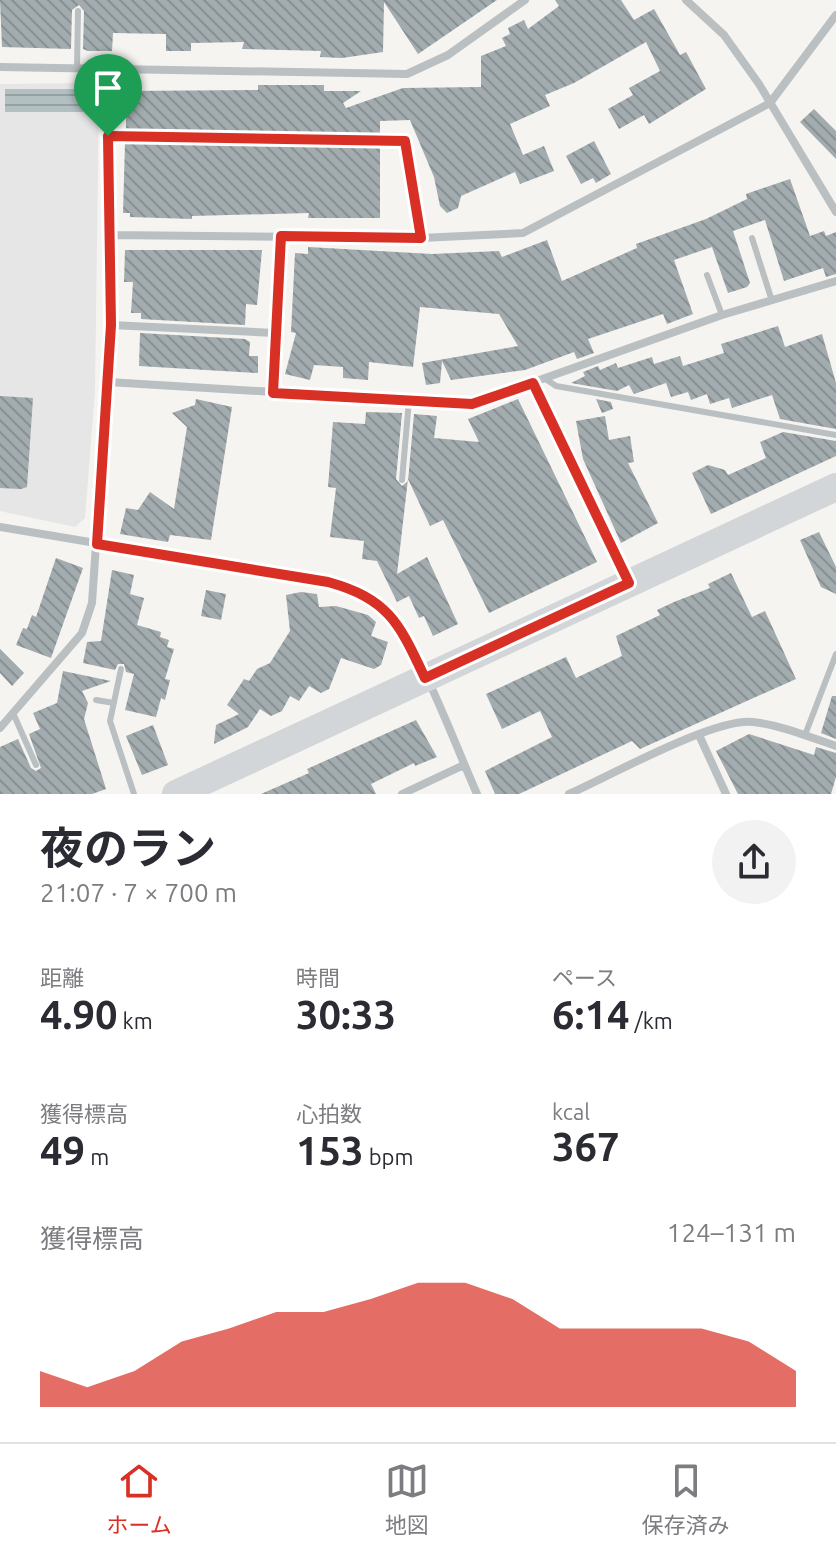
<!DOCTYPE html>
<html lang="ja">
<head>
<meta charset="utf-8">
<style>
	body { margin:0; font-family:Ubuntu,"Noto Sans JP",sans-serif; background:#f2f2f3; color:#2b2b33; height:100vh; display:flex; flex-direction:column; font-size:30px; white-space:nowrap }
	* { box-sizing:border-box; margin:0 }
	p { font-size:26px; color:#7c7c81 }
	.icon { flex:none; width:44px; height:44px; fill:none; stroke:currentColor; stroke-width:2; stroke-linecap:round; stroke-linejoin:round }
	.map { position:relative; height:794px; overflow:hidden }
	.sheet { display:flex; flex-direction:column; background:#fff; flex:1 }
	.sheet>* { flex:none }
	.pin { position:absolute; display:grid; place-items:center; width:68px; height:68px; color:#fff; margin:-82px -34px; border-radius:50% 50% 50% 0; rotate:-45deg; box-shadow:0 0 8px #0007 }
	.pin .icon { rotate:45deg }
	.round { display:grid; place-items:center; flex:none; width:84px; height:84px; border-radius:42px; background:#f2f2f3 }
	.headline { display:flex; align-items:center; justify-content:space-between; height:136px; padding:0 40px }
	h1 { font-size:44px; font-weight:700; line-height:60px }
	.figures { display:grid; grid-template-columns:repeat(3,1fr); gap:12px; height:136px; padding:8px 40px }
	.figures div { display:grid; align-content:center }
	.figures b { font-size:40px; font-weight:700 }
	.figures small { font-size:22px; font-weight:400 }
	.figures p { font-size:22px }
	.chart { height:224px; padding:16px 40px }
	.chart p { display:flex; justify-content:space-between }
	.chart svg { width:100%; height:144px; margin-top:8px; fill:#d93025; opacity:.7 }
	.tab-bar { display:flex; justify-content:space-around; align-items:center; height:112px; border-top:2px solid #e1e1e2; background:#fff; font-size:22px; color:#7c7c81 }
	.tab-bar a { display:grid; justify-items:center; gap:4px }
	.tab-bar .on { color:#d93025 }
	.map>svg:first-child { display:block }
	.built { fill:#e5e6e5 }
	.water { fill:url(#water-rules) }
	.building { fill:url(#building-back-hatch) }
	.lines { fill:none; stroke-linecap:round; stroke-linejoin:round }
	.lane { stroke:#babfc1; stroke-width:6 }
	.street { stroke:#babfc1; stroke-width:8 }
	.secondary { stroke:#d2d6d9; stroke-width:28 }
	.route-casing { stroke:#fff; stroke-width:16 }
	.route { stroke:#d93025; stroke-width:10 }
</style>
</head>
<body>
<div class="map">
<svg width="836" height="794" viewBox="0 0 836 794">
	<defs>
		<pattern id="water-rules" width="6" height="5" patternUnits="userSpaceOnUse" patternTransform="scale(2)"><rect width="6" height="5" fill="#b2c0c2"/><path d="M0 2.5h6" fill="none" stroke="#95a1a3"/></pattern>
		<pattern id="building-back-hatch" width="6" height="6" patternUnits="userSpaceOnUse" patternTransform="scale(2)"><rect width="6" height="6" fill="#a2abae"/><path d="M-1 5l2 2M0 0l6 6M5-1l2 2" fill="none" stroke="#889093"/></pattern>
	</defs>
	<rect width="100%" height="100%" fill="#f5f4f1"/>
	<!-- built -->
	<path class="built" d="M 84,83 L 99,93 L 95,390 L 85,518 L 75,527 L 0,511 L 0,84 Z"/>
	<!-- water -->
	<path class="water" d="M 5,89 L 83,89 L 83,112 L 5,112 Z"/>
	<!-- building -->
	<path class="building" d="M 0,0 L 497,0 L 418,54 L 384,2 L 383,52 L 342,58 L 320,57 L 321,51 L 242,49 L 244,42 L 191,43 L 191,51 L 166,51 L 166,34 L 113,33 L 112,51 L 88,51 L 83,49 L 84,11 L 79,5 L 72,10 L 71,49 L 2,47 Z
		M 555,0 L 621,0 L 634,20 L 654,9 L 680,55 L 686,52 L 706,89 L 649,124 L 644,115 L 619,129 L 608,109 L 633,95 L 629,88 L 660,71 L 646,42 L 574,83 L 545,95 L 550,106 L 510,124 L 523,155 L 544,146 L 554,171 L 520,184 L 515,172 L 461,196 L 458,208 L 447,213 L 440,206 L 434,177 L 410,120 L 380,121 L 380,134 L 126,129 L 126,91 L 258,90 L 258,85 L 324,85 L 324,91 L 361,91 L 343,103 L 346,108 L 403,88 L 481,87 L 481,56 L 506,46 L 502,38 L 510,34 L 508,28 L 524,20 L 528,29 L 559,6 Z
		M 814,109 L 836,131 L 836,159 L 800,122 Z
		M 594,141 L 611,174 L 596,183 L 593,178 L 581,184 L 566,156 Z
		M 125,143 L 380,148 L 380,218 L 308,218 L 309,213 L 192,216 L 192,219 L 130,217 L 130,213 L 123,213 Z
		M 790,179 L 810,236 L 824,231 L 826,236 L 836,232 L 836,274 L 826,277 L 823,268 L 784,281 L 765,220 L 733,231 L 750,283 L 747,287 L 728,293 L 712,247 L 674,260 L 693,314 L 667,324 L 663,314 L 588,339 L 594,353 L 577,359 L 574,352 L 525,370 L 451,380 L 442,361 L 440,383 L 426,385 L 422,363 L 518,346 L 499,314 L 420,307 L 413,367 L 369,362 L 368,380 L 343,378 L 343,367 L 314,365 L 310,380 L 285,374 L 296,333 L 291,332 L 295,253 L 308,254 L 308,247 L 432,254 L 499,251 L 502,257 L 547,240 L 562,281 L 637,248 L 636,244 L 706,219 L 747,199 L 746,194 Z
		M 125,250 L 262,250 L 257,305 L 246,304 L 245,325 L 141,319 L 141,313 L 131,313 L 133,282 L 124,282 Z
		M 778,326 L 785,347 L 822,334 L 836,383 L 836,429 L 780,419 L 772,395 L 732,408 L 729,398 L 710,404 L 707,394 L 691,400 L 688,392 L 671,397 L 666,383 L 634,394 L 629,385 L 617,391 L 571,383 L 585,376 L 583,372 L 598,366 L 600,370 L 616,363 L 618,368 L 652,357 L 654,364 L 680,356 L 683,366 L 724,353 L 721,344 Z
		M 140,333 L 245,339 L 250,342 L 249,356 L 258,356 L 258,373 L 139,366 Z
		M 0,396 L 33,398 L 27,487 L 21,489 L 0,488 Z
		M 196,399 L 232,407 L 211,540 L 170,535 L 168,542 L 120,534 L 126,508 L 138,510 L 150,492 L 174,509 L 187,427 L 172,413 L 195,405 Z
		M 518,399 L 597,562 L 489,613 L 443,520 L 430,526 L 408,479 L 397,574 L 427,557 L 458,624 L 433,636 L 424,616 L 419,618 L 409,596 L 397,602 L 377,561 L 362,559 L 364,541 L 330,537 L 336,488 L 328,487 L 333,422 L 365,424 L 366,412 L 402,413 L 396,479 L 402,486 L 408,481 L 414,414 L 437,416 L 434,438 L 479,442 L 468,419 Z
		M 596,399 L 611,402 L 613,409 L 602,413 Z
		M 605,416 L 609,440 L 630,436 L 634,462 L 628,463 L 658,523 L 621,543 L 583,459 L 576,421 Z
		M 783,432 L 836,441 L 836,456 L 711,514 L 692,473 L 708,465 L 725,470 L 728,475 L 766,458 L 760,442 Z
		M 819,532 L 836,567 L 836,594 L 821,587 L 800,540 Z
		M 56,558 L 83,568 L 51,658 L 16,645 L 23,628 L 27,629 L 32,615 L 36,617 Z
		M 112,570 L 134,575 L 130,594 L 144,598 L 137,625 L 161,632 L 160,637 L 169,640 L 167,647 L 174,649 L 165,679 L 170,680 L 165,700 L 161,698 L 156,717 L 125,710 L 134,674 L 126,672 L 124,664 L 118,664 L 115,670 L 83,663 L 87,642 L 101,641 Z
		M 731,573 L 752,617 L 765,611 L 796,679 L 640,749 L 632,741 L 519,794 L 495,794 L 485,771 L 552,737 L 540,711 L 502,729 L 486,694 L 566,657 L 576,678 L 622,656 L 616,636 L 660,615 L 657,610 L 674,602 L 710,588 L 708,584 Z
		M 206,590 L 226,594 L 221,620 L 201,616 Z
		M 301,592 L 317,594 L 319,607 L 336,606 L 368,615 L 376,622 L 371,636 L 388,642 L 381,665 L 374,669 L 341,658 L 329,689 L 321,693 L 309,686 L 299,701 L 290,696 L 282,711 L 271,716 L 260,709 L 248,727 L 214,744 L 216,725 L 239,714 L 227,705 L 244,679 L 249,681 L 257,669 L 270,663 L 290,631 L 286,595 Z
		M 0,649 L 24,673 L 12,686 L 0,673 Z
		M 63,671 L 111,681 L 82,691 L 88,703 L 84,719 L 106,789 L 92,794 L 0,794 L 0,747 L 18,739 L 31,768 L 36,771 L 41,768 L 29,734 L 40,729 L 33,713 L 57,703 Z
		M 832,696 L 836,696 L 836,739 L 821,733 Z
		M 416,720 L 437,757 L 415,766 L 414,763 L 371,784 L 376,794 L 261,794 L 309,773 L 307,769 Z
		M 153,725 L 168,765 L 142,775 L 126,736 Z
		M 749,734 L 814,755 L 816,747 L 836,753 L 836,777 L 831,794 L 738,794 L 716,751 Z"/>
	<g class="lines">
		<!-- lane -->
		<path class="lane" d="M 77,68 L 78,11
			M 752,238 L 772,301
			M 707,275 L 722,315
			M 544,378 L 556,386 L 836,435
			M 402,480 L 409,400
			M 121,669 L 110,721 L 134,794
			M 96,700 L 114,703
			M 13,713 L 36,765
			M 805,735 L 836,654"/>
		<!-- street -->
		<path class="street" d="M 686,0 L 724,35 L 759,84 L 836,212
			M 0,67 L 407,74 L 448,55 L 525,0
			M 108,136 L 405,141 L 421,238
			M 110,235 L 421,238 L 523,233 L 770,103 L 836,15
			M 111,325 L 275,333
			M 108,382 L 472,404 L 722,315 L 836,281
			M 533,383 L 627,579
			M 273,393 L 281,236
			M 0,527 L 328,582 C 347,587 369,591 384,606 C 417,640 456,747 477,794
			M 0,728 L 82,633 L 92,603 L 111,325 L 108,68
			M 699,735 L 726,794
			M 402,794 L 464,765
			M 569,794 C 610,776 713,718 753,722 C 781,725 809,737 836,746"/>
		<!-- secondary -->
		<path class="secondary" d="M 176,794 L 836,487"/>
	</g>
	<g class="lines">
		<defs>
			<path id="route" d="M 108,136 L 405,141 L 421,238 L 281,236 L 273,393 L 472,404 L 533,383 L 629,583 L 425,678 C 399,623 389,599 328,582 L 97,544 L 111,325 Z"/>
		</defs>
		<!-- route casing -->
		<use href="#route" class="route-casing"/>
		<!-- route -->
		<use href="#route" class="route"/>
	</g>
</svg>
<div class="pin" style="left:108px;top:136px;background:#1e9e55"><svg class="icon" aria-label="arrive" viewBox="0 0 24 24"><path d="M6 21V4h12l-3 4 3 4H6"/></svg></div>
</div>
<section class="sheet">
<div class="headline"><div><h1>夜のラン</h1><p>21:07 · 7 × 700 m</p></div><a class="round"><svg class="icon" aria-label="share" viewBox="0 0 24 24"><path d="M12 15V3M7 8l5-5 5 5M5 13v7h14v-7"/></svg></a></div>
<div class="figures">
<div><p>距離</p><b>4.90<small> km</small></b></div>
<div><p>時間</p><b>30:33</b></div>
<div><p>ペース</p><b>6:14<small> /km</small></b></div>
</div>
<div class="figures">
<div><p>獲得標高</p><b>49<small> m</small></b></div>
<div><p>心拍数</p><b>153<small> bpm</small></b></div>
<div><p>kcal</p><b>367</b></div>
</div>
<div class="chart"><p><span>獲得標高</span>124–131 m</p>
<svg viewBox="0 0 160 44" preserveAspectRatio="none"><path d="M0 44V33L10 38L20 33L30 24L40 20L50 15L60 15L70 11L80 6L90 6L100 11L110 20L120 20L130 20L140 20L150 24L160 33V44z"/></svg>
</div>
</section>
<nav class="tab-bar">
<a class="on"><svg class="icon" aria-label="home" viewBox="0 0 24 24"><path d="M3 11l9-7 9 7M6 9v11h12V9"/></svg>ホーム</a>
<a><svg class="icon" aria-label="map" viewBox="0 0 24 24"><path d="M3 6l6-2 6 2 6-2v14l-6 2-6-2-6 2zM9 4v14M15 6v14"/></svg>地図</a>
<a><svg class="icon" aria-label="saved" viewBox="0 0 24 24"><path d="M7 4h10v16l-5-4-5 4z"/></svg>保存済み</a>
</nav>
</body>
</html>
